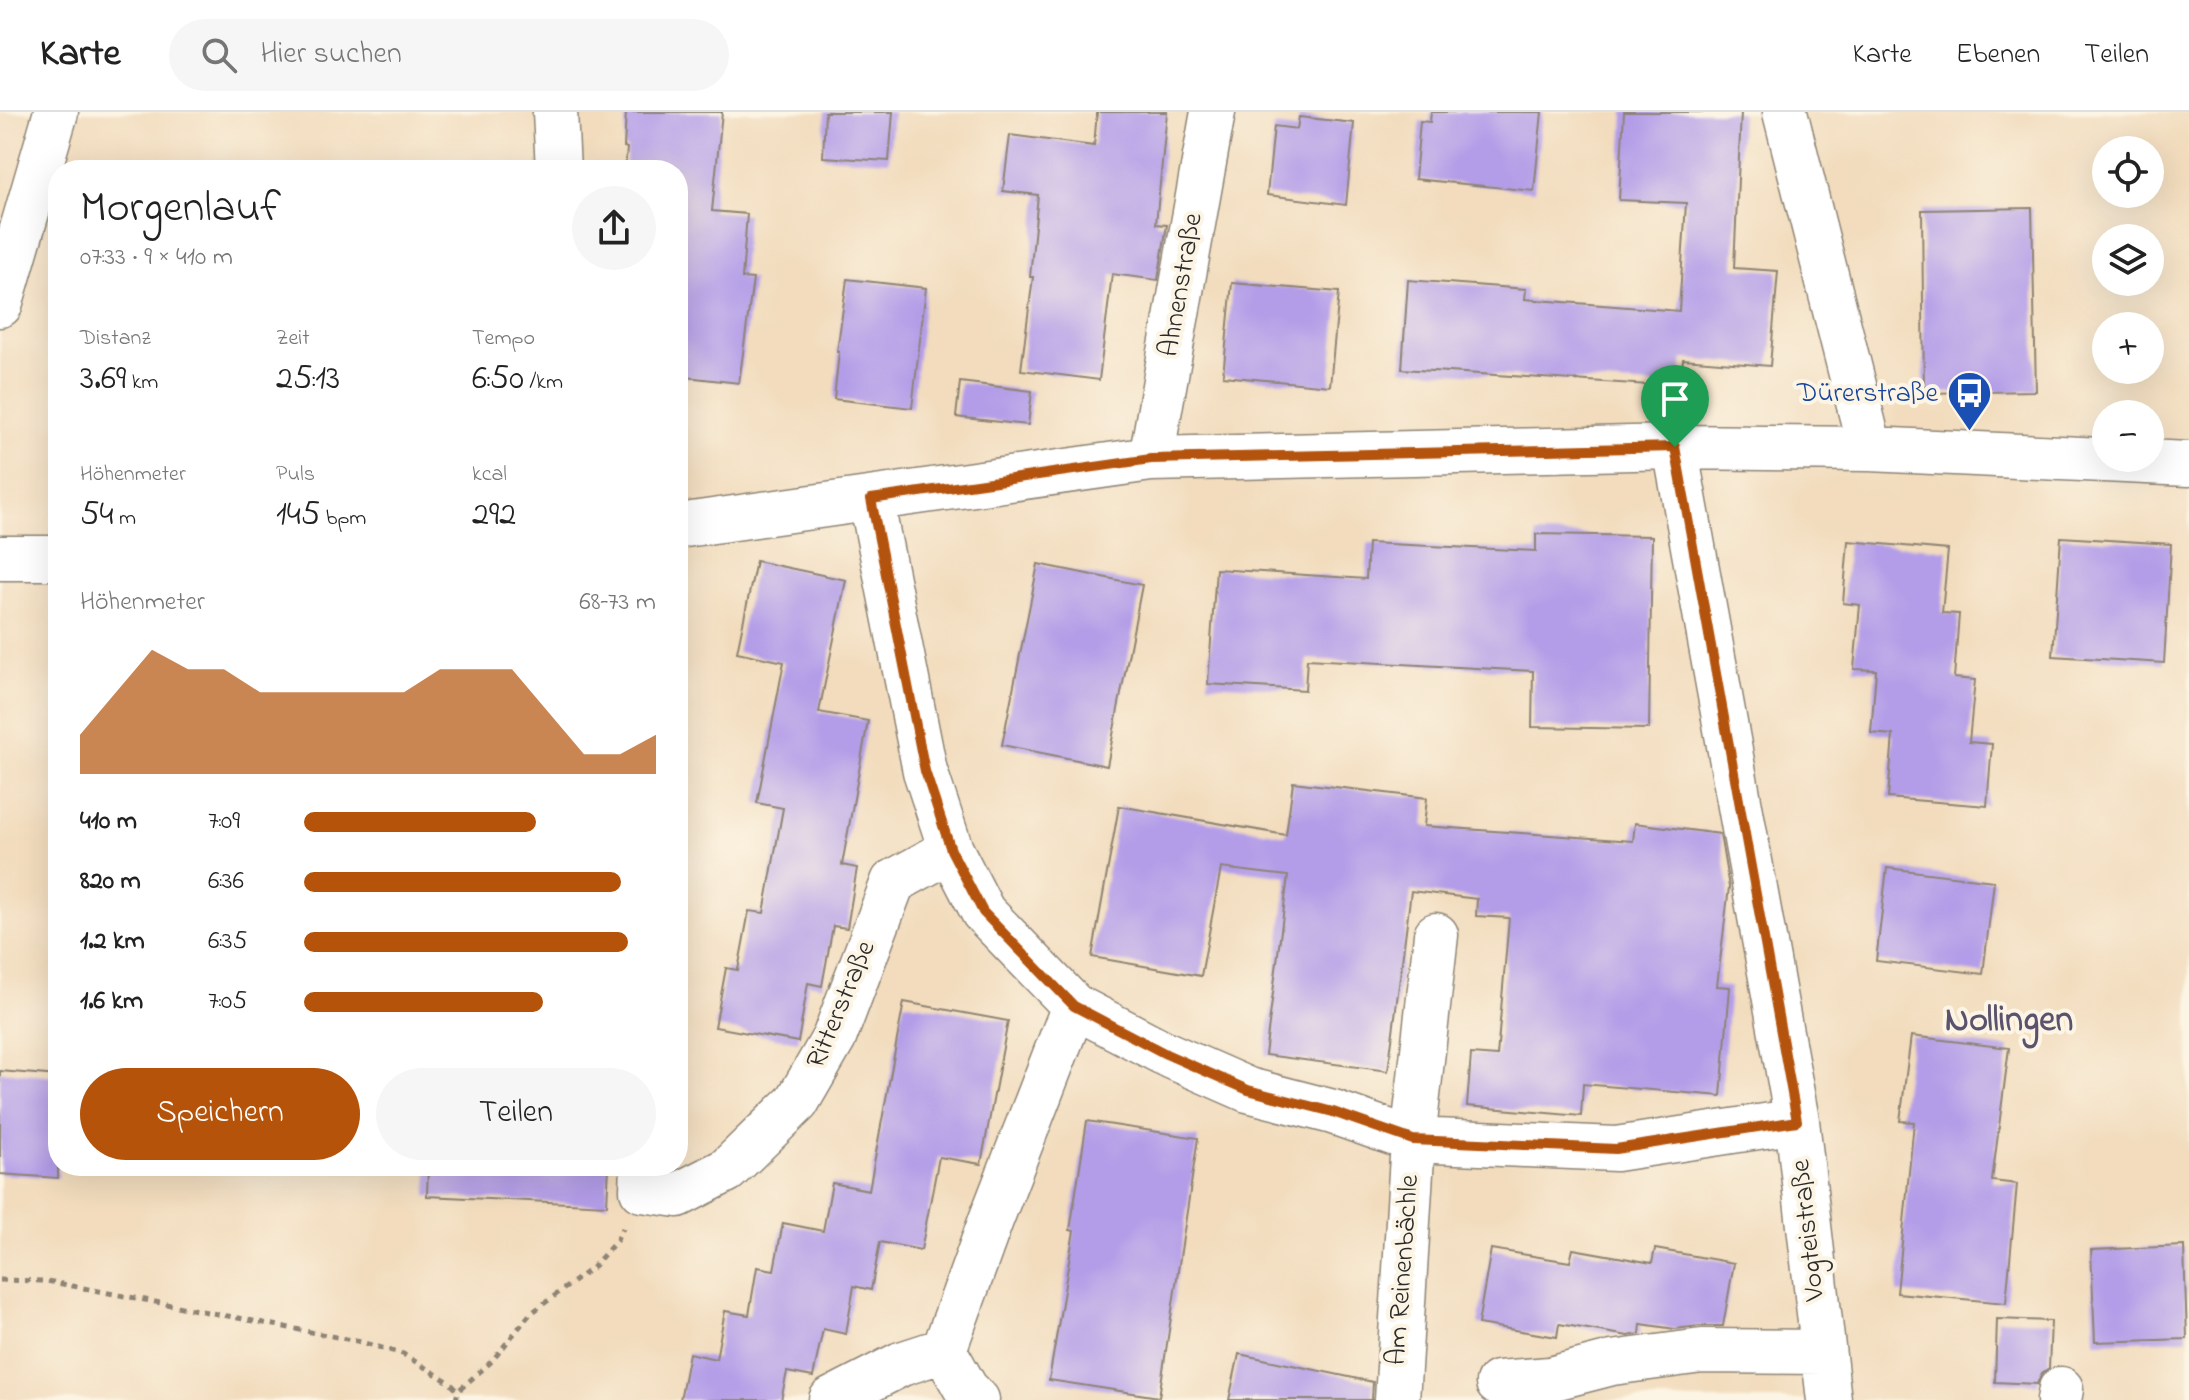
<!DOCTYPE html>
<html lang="de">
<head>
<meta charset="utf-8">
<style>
	body { margin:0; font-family:"Indie Flower",sans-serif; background:#f6f6f6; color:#222; height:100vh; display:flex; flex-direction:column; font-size:30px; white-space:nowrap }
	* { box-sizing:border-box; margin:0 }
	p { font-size:26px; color:#767676 }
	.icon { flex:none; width:44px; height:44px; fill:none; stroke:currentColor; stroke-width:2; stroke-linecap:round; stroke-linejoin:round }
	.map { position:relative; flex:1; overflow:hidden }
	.drawer { position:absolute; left:48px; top:48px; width:640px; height:1016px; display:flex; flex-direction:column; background:#fff; border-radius:32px; box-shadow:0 8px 32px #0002 }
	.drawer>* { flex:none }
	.tools { position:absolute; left:2092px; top:24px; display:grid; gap:16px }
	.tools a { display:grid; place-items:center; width:72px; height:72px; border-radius:50%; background:#fff; box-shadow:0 8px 32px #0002; font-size:40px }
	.pin { position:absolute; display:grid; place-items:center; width:68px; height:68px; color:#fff; margin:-82px -34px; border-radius:50% 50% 50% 0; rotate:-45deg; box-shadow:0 0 8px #0007 }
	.pin .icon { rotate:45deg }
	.round { display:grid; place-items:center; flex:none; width:84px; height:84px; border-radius:42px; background:#f6f6f6 }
	.headline { display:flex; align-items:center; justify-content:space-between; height:136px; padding:0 32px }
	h1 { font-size:44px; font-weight:600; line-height:60px }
	.stats { display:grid; grid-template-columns:repeat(3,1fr); gap:12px; height:136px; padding:8px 32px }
	.stats div { display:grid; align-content:center }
	.stats b { font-size:34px; font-weight:600 }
	.stats small { font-size:22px; font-weight:400 }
	.stats p { font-size:22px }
	.chart { height:224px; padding:16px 32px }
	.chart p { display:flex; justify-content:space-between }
	.chart svg { width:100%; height:144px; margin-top:8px; fill:#b45309; opacity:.7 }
	.button { display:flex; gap:16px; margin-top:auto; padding:16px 32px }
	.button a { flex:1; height:92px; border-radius:48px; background:#b45309; color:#fff; font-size:32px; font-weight:600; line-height:92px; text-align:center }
	.button a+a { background:#f6f6f6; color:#222 }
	ul { padding:0 32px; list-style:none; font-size:26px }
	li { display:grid; grid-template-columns:128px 96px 1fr; align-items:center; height:60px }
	li i { height:20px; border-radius:10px; background:#b45309 }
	header { display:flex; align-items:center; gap:48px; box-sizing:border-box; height:112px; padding:0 40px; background:#fff; border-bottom:2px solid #e0e0e0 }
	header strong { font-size:38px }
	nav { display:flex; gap:44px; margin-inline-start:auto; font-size:28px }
	.search { width:560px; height:72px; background:#f6f6f6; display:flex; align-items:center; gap:20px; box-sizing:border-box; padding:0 28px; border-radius:44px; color:#767676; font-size:30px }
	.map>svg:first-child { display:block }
	.building { fill:#b39de8 }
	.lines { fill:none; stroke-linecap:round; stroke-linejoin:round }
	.minor-casing { stroke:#8e8474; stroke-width:47 }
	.path { stroke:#8e8474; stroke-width:5; stroke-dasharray:6 6; stroke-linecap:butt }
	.minor { stroke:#fff; stroke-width:44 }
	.route-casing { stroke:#fff; stroke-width:16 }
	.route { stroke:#b45309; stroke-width:10 }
	.labels { text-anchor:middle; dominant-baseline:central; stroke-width:8; stroke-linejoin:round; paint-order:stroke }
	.street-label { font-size:28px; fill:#2b2b2b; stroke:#fcf5e5 }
	.transit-label { font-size:28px; fill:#164399; stroke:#fcf5e5; text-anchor:end }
	.district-label { font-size:36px; font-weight:bold; fill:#5b536d; stroke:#fcf5e5 }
</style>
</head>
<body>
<header>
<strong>Karte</strong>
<div class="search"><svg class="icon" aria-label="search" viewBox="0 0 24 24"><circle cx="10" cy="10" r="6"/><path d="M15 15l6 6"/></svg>Hier suchen</div>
<nav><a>Karte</a><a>Ebenen</a><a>Teilen</a></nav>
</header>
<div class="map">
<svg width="2189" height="1288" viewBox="0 0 2189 1288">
	<rect width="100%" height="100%" fill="#fcf5e5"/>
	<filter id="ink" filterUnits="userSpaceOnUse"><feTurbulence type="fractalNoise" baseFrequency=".0125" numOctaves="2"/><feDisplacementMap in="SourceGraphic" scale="16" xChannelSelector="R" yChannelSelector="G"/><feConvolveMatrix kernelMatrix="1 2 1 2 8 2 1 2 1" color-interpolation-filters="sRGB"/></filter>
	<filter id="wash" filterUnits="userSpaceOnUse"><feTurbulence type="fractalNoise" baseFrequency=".006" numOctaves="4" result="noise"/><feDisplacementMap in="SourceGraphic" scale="32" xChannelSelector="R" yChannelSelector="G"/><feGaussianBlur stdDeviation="1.8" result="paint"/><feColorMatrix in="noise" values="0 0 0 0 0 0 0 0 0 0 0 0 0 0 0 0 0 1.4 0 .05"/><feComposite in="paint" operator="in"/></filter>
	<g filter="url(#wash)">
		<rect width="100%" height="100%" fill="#f2dcbd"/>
		<g id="blocks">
			<!-- building -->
			<path class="building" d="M 626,0 L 722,0 L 712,99 L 747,102 L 742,166 L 753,167 L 739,271 L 678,264 L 678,58 L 625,58 L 627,36 L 624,35 Z
				M 825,0 L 893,0 L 889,49 L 823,45 Z
				M 1097,0 L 1167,0 L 1156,112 L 1167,113 L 1158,168 L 1112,162 L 1099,268 L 1021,258 L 1033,165 L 1030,165 L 1038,83 L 1003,79 L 1010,23 L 1094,34 Z
				M 1431,0 L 1542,0 L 1534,79 L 1415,67 L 1420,9 L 1430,10 Z
				M 1624,0 L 1741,0 L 1734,156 L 1778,159 L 1770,254 L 1683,247 L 1680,275 L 1402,257 L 1408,168 L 1526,177 L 1525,187 L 1679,199 L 1686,91 L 1619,88 Z
				M 1299,5 L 1354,11 L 1346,93 L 1267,83 L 1274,14 L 1297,17 Z
				M 2032,96 L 2036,279 L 1924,281 L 1922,98 Z
				M 847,167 L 926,176 L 912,296 L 834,287 L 839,240 L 837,240 Z
				M 1232,171 L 1339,180 L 1330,274 L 1223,264 Z
				M 960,270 L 1032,279 L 1028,313 L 956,305 Z
				M 1536,422 L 1652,424 L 1649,617 L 1532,615 L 1533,559 L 1307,547 L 1305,578 L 1208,572 L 1216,457 L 1366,467 L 1368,431 L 1536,439 Z
				M 2061,425 L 2171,432 L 2164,551 L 2053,544 Z
				M 1848,429 L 1948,438 L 1942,501 L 1959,502 L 1954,566 L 1975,568 L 1969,630 L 1992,632 L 1987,694 L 1888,686 L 1893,623 L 1871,621 L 1876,558 L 1854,557 L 1860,493 L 1843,491 Z
				M 756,449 L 846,468 L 819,600 L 868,609 L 842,753 L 857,756 L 847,816 L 833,814 L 822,874 L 808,871 L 798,930 L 715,915 L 726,856 L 738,858 L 749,799 L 764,801 L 783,696 L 757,691 L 784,550 L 737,540 Z
				M 1038,452 L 1142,473 L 1107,654 L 1002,633 Z
				M 1293,670 L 1427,686 L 1424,714 L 1633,729 L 1635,711 L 1720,722 L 1729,775 L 1717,874 L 1730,875 L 1721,984 L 1583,972 L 1581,1004 L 1467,994 L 1471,942 L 1497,944 L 1509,806 L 1476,804 L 1477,787 L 1411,779 L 1388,959 L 1265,943 L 1288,764 L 1221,756 L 1201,864 L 1092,845 L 1119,694 L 1286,723 Z
				M 1887,756 L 1994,769 L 1983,862 L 1876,849 Z
				M 904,890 L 1008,909 L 981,1052 L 939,1045 L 921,1138 L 880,1130 L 871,1178 L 854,1174 L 846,1222 L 823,1217 L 813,1265 L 787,1260 L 781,1288 L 680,1288 L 689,1241 L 716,1247 L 725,1199 L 749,1203 L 757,1155 L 774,1158 L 783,1111 L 823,1119 L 832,1071 L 869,1078 Z
				M 1911,924 L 2009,936 L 1992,1069 L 2017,1072 L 2006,1191 L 1897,1181 L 1914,1010 L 1900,1009 Z
				M 0,959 L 58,964 L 58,1066 L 0,1062 Z
				M 1087,1009 L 1198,1026 L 1159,1285 L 1049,1268 L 1074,1119 L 1070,1118 Z
				M 428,1054 L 609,1054 L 607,1093 L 427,1084 Z
				M 2184,1134 L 2187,1227 L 2095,1230 L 2091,1138 Z
				M 1491,1137 L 1570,1150 L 1573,1137 L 1652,1151 L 1655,1137 L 1734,1151 L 1723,1214 L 1699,1214 L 1675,1217 L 1641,1212 L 1640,1222 L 1628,1224 L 1559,1212 L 1557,1225 L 1478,1212 Z
				M 1997,1207 L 2051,1209 L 2049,1256 L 2042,1261 L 2037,1272 L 1995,1270 Z
				M 1239,1242 L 1373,1270 L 1372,1288 L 1229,1288 Z"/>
		</g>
	</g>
	<g filter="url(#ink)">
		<use href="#blocks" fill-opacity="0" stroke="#8e8474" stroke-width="2"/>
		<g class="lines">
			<defs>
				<path id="minor" d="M 555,0 L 558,58
					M 1785,0 L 1870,337
					M 0,193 L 56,0
					M 1675,335 L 1797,1009 L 1829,1288
					M 1151,347 L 1213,0
					M 871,387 L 925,659 L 951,738 L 983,800 L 1074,894 L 1166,942 L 1248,978 L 1333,1000 L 1413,1028 L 1616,1037 L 1797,1009
					M 678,414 L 1151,347 L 1675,335 L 1870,337 L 2189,352
					M 0,446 L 58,446
					M 643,1054 L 642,1078 L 678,1083 L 727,1058 L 797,990 L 834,926 L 893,770 L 951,738
					M 944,1238 L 991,1108 L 1074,894
					M 1498,1271 L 1550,1267 L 1612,1251 L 1702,1239 L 1823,1240
					M 831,1288 L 901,1252 L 944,1238 L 966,1277 L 977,1288
					M 1397,1288 L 1413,1028 L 1436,823
					M 2059,1288 L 2061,1277"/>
			</defs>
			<!-- minor casing -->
			<use href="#minor" class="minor-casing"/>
			<!-- path -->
			<path class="path" d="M 0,1168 L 47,1169 L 357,1229 L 403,1242 L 449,1270 L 458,1279 L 492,1249 L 530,1202 L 592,1156 L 617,1128 L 623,1116
				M 456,1288 L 458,1279"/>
			<!-- minor -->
			<use href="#minor" class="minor"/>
		</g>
	</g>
	<g class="lines" filter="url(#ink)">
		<defs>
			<path id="route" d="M 1675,335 L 1797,1009 L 1616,1037 L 1413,1028 L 1333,1000 L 1248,978 L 1166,942 L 1074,894 L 983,800 L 951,738 L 925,659 L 871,387 L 1151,347 Z"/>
		</defs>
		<!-- route casing -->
		<use href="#route" class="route-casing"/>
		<!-- route -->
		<use href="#route" class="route"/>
	</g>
	<!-- icons -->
	<defs>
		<symbol id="bus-pin" viewBox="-11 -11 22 30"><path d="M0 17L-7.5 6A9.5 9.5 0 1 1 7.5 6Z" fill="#1a4fb4" stroke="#fcf5e5"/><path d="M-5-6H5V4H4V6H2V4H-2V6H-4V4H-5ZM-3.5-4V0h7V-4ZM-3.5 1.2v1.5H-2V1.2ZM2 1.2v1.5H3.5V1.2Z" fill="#fff"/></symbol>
	</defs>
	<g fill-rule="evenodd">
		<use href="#bus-pin" x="1944" y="256" width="51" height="69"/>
	</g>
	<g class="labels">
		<!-- street labels -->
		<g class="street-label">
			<text transform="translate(1182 173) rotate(-80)">Ahnenstraße</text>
			<text transform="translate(842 893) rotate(-67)">Ritterstraße</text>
			<text transform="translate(1809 1118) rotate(-96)">Vogteistraße</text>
			<text transform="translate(1404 1158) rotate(-86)">Am Reinenbächle</text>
		</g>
		<!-- transit labels -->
		<g class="transit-label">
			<text x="1938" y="282">Dürerstraße</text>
		</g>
		<!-- district labels -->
		<g class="district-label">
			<text x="2009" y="909">Nollingen</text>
		</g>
	</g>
</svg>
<div class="tools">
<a><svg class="icon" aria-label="locate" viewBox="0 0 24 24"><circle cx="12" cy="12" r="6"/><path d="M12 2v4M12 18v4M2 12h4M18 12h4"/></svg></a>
<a><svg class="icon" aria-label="layers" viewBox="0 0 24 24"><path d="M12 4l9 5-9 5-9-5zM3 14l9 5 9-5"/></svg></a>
<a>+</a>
<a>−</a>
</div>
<div class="pin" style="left:1675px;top:335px;background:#1e9e55"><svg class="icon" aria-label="arrive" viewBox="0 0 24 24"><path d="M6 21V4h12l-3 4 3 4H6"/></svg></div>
<section class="drawer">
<div class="headline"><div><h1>Morgenlauf</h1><p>07:33 · 9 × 410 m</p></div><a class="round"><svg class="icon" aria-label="share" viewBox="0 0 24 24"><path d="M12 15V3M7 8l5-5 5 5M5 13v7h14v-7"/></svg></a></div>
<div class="stats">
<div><p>Distanz</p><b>3.69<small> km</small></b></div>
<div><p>Zeit</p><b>25:13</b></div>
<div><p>Tempo</p><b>6:50<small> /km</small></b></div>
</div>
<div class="stats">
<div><p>Höhenmeter</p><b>54<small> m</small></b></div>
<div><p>Puls</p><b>145<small> bpm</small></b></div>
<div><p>kcal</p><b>292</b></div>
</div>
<div class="chart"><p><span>Höhenmeter</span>68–73 m</p>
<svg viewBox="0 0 160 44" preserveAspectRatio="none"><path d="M0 44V32L10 19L20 6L30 12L40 12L50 19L60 19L70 19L80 19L90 19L100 12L110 12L120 12L130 25L140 38L150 38L160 32V44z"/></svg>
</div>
<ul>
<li><b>410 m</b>7:09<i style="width:66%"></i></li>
<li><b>820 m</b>6:36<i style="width:90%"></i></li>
<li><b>1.2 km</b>6:35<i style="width:92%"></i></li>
<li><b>1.6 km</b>7:05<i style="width:68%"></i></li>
</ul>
<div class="button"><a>Speichern</a><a>Teilen</a></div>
</section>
</div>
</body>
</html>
